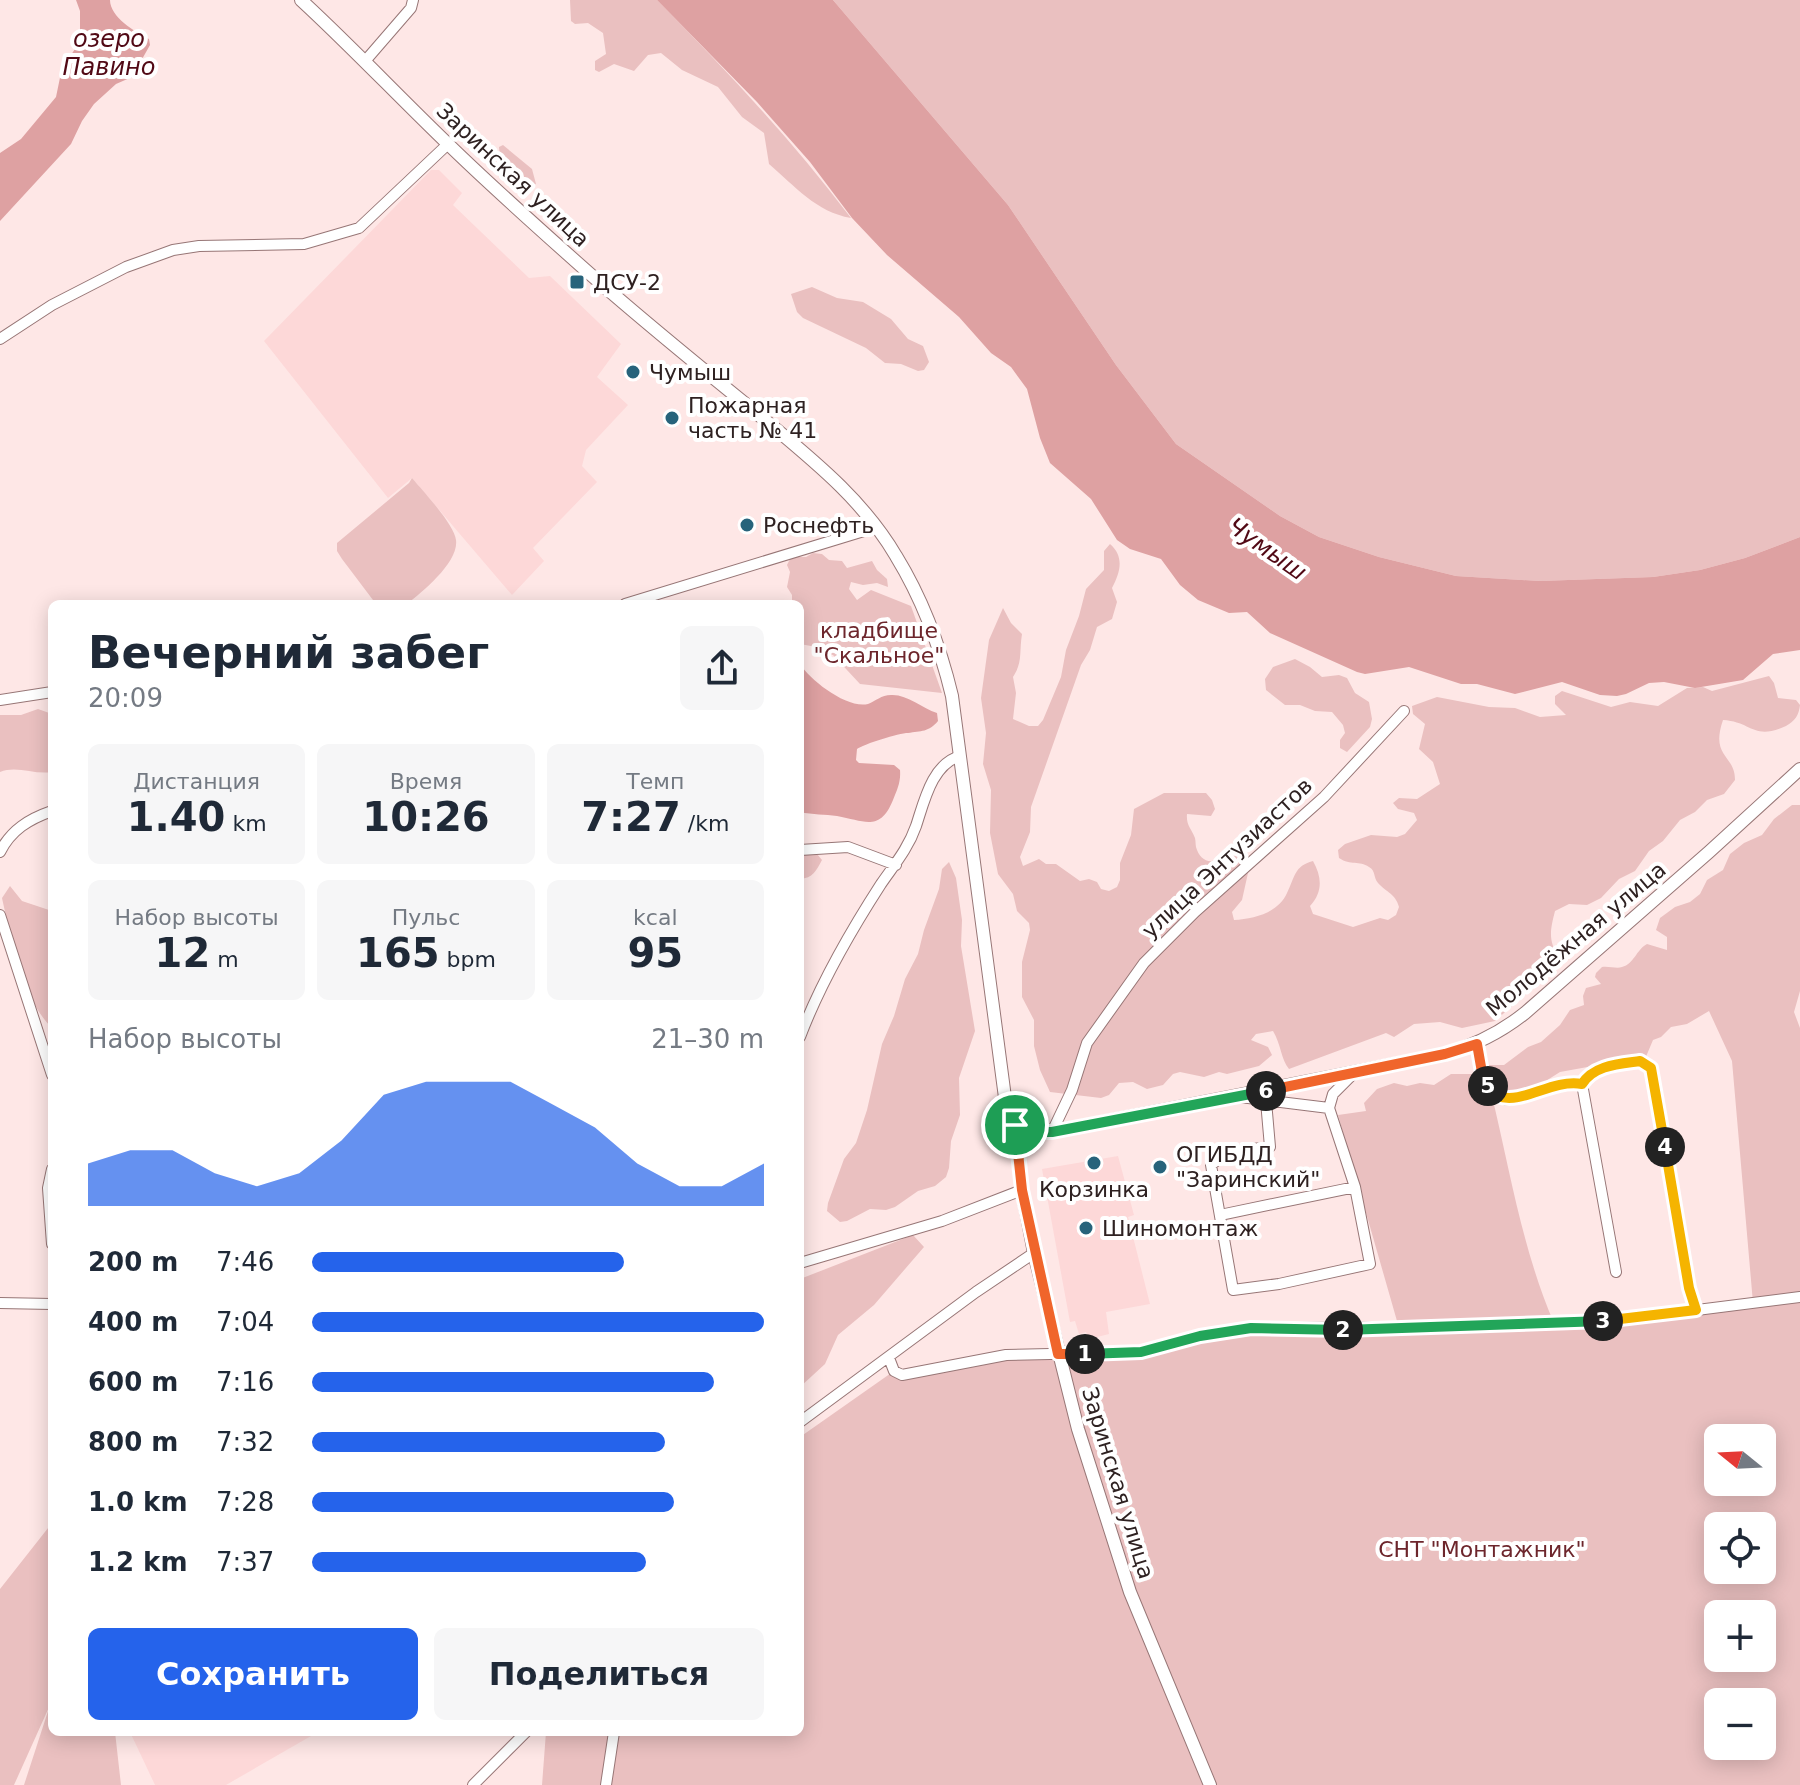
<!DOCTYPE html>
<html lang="ru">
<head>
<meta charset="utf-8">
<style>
	body { margin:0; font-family:"DejaVu Sans",sans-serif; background:#f6f6f7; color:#1f2937; height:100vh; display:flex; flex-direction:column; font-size:30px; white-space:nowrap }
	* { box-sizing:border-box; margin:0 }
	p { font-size:26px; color:#747a83 }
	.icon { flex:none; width:44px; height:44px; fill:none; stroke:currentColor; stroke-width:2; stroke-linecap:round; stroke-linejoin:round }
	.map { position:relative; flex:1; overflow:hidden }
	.drawer { position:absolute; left:48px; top:600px; width:756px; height:1136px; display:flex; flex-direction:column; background:#fff; border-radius:12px; box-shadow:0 4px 20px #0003 }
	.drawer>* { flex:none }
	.needle { width:52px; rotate:288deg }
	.tools { position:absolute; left:1704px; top:1424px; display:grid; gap:16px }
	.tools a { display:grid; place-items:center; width:72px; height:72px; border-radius:12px; background:#fff; box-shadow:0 4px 20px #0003; font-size:40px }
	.pin { position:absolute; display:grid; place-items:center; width:68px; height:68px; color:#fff; margin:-34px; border:4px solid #fff; border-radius:50%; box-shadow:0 2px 8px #0007 }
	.km { position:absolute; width:40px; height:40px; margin:-20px; border-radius:50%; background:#222; color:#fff; font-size:22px; line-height:40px; text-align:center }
	.round { display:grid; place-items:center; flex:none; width:84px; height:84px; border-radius:12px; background:#f6f6f7 }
	.summary { display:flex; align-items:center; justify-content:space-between; height:136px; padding:0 40px }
	h1 { font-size:44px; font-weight:800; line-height:60px }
	.metrics { display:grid; grid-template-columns:repeat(3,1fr); gap:12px; height:136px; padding:8px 40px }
	.metrics div { display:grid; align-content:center; border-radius:12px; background:#f6f6f7; text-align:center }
	.metrics b { font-size:40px; font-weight:800 }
	.metrics small { font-size:22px; font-weight:400 }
	.metrics p { font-size:22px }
	.chart { height:224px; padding:16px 40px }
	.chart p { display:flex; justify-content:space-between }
	.chart svg { width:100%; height:144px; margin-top:8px; fill:#2563eb; opacity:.7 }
	.action { display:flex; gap:16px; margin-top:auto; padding:16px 40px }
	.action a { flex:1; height:92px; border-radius:12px; background:#2563eb; color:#fff; font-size:32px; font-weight:800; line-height:92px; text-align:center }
	.action a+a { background:#f6f6f7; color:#1f2937 }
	ul { padding:0 40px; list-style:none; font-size:26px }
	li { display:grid; grid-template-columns:128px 96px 1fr; align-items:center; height:60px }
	li i { height:20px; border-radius:10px; background:#2563eb }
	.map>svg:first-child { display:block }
	.built { fill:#fdd8d8 }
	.green { fill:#eac0c0; fill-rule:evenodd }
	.water { fill:#dea1a2 }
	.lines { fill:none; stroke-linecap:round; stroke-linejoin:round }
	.minor-casing { stroke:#977676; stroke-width:12 }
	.tertiary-casing { stroke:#977676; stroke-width:14 }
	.minor { stroke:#fff; stroke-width:10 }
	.tertiary { stroke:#fff; stroke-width:12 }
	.split-1-casing { stroke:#fff; stroke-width:16 }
	.split-2-casing { stroke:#fff; stroke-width:16 }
	.split-3-casing { stroke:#fff; stroke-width:16 }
	.split-4-casing { stroke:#fff; stroke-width:16 }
	.split-5-casing { stroke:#fff; stroke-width:16 }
	.split-6-casing { stroke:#fff; stroke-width:16 }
	.split-7-casing { stroke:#fff; stroke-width:16 }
	.split-1 { stroke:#f0652b; stroke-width:10 }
	.split-2 { stroke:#22a559; stroke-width:10 }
	.split-3 { stroke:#22a559; stroke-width:10 }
	.split-4 { stroke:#f5b400; stroke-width:10 }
	.split-5 { stroke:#f5b400; stroke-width:10 }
	.split-6 { stroke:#f0652b; stroke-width:10 }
	.split-7 { stroke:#22a559; stroke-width:10 }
	.poi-dot { fill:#27637b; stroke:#fff; stroke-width:3 }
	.labels { text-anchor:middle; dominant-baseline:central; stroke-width:8; stroke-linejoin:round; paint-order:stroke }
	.street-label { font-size:22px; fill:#2e2121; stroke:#fff }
	.poi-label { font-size:22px; fill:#2e2121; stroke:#fff; text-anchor:start }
	.park-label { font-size:22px; fill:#6d262c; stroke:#fff }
	.water-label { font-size:24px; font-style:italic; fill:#510915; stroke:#fff }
</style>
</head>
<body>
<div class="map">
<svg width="1800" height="1785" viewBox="0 0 1800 1785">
	<rect width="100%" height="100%" fill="#fee7e6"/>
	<!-- built -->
	<path class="built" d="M 431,170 L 439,170 L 462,193 L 453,205 L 529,278 L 550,276 L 621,344 L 597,377 L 628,405 L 586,450 L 582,466 L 597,482 L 533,548 L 544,561 L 512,595 L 412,478 L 388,498 L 264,341 Z
		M 1118,1156 L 1134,1215 L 1128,1217 L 1150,1304 L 1106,1312 L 1109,1334 L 1089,1339 L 1086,1332 L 1079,1334 L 1075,1321 L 1070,1322 L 1042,1169 Z
		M 130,1732 L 318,1732 L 226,1785 L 155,1785 Z"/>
	<!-- green -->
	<path class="green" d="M 570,0 L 657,0 C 726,70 792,140 851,218 C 816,212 795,186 769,164 L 764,133 L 742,117 L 718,87 L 682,70 L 661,53 L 648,55 L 634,71 L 614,64 L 599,72 L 595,70 L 595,61 L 606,54 L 603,33 L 588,23 L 575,24 L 571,21 Z
		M 833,0 L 1800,0 L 1800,537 L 1745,558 L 1700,570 L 1653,577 L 1540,581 L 1456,576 L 1379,557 L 1319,537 L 1280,516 L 1176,444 L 1116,365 L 1008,205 Z
		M 503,145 L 532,169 L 536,184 L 529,186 L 516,171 L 500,159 L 499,147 Z
		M 812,287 L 837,298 L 863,302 L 891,319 L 908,339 L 923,346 L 929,362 L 924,370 L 918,371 L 901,364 L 885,363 L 866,348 L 803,318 L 797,312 L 791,294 Z
		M 412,478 C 423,491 454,524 456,540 C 459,562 423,591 407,604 L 376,604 L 342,559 L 337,551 L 337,543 L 409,483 Z
		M 1110,544 C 1125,557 1120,573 1112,588 L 1117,602 L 1112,619 L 1097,627 L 1090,650 L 1081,665 L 1031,807 L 1030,832 L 1020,857 L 1023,866 L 1039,859 L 1046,864 L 1056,864 L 1080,881 L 1089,879 L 1097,882 L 1101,889 L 1109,891 L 1117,887 L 1120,880 L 1120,863 L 1131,835 L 1134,809 L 1164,793 L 1206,793 L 1212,800 L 1215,809 L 1211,816 L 1187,814 C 1186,825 1191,828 1195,838 C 1196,842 1195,846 1197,850 C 1204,868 1223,861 1236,855 L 1245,857 L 1250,864 L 1242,900 L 1232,912 L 1234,920 C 1254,919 1278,913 1287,893 C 1295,877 1294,866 1313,861 C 1322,877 1323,892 1310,906 L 1313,914 L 1353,927 L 1380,918 L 1388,920 L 1396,915 L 1399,907 C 1395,893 1387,893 1378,883 C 1373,877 1376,871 1369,867 C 1359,860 1351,866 1339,858 L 1338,850 L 1345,844 L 1371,835 L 1397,837 L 1405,834 L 1417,820 L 1414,813 L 1398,809 L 1393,803 L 1399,798 L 1417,799 L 1440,784 L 1433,762 L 1419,749 L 1425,724 L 1413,714 L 1412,706 L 1437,697 L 1489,707 L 1515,708 L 1540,717 L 1566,715 L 1555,704 L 1555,696 L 1562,691 L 1611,707 L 1630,702 L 1658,706 L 1687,688 L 1703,687 L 1712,691 L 1769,676 L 1774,683 L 1778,698 L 1796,700 L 1800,705 C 1799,715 1795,721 1786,726 C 1753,741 1753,722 1723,720 C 1710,758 1735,754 1735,780 L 1724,794 L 1707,800 L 1695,812 L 1680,820 L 1663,841 L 1649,851 L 1635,871 L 1619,879 L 1601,898 L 1587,905 L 1569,904 L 1555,911 C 1550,931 1548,940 1559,958 L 1558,965 L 1495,1021 L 1462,1028 L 1440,1022 L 1414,1024 L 1394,1037 L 1386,1033 L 1289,1069 C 1281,1060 1281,1044 1273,1031 L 1256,1034 L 1251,1040 L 1268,1047 L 1272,1055 L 1259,1066 L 1227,1074 L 1219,1072 L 1204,1077 L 1180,1072 L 1173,1074 L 1163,1085 L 1147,1089 L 1133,1082 L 1119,1083 L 1109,1095 L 1101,1098 L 1050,1092 L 1040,1070 L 1034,1046 L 1034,1020 L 1022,997 L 1022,962 L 1030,930 L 1029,923 L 1017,911 L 1013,894 L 998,874 L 990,833 L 991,790 L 983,764 L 986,733 L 981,698 L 989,640 L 1003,608 L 1011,623 L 1022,634 C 1019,652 1023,662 1013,677 L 1016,693 L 1013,719 L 1029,726 L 1038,726 L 1043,720 L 1061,677 L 1066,650 L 1079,616 L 1086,589 L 1104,570 L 1104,551 Z
		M 813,553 L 822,554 L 829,560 L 842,561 L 847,568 L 872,561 L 877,570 L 887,579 L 888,587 L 877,583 L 863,585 L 851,582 L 849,589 L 857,600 L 871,590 L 911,606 L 942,693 L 860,684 L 833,655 L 828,654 L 822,648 L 800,644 L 800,604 L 792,604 L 792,595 L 787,587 L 790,572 L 787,565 L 791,557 L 806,557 Z
		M 1295,659 L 1310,667 L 1322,677 L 1339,675 L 1347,678 L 1355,693 L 1369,702 L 1372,719 L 1370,727 L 1347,752 L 1340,748 L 1340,740 L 1345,733 L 1343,725 L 1332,712 L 1315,711 L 1300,705 L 1285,705 L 1266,690 L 1265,679 L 1273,667 Z
		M 38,709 L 52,714 L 52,772 C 34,775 17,765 0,772 L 0,715 L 21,715 Z
		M 1792,805 L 1800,805 L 1800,991 L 1794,1012 L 1800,1028 L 1800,1785 L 542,1785 L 546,1732 L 800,1732 L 800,1437 L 894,1371 L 1006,1355 L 1141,1352 L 1251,1328 L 1399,1328 L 1338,1115 L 1366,1111 L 1364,1103 L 1377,1089 L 1394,1083 L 1407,1086 L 1420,1083 L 1434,1085 L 1451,1074 L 1476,1074 L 1477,1082 L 1483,1093 L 1491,1092 C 1510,1170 1522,1249 1554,1323 L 1753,1303 L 1732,1061 L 1709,1011 L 1687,1024 L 1671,1027 L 1661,1037 L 1653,1040 L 1645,1059 L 1623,1062 L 1610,1059 L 1593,1066 L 1560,1072 L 1522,1096 L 1501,1094 L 1484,1073 L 1489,1065 L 1504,1065 L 1528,1047 L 1541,1042 L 1560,1025 L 1570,1010 L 1584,1005 L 1583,996 L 1586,988 L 1601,984 L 1595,977 L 1596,973 L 1602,967 C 1609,966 1617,969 1622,967 C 1634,964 1636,950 1647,944 L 1667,950 L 1667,937 L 1656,930 L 1660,918 L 1675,907 L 1690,902 L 1700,894 L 1707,880 L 1723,870 L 1730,854 L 1744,843 L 1762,835 L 1774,819 ZM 1718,1438 L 1762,1438 L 1762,1482 L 1718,1482 ZM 1718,1526 L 1762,1526 L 1762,1570 L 1718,1570 ZM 1718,1614 L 1762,1614 L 1762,1658 L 1718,1658 ZM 1718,1702 L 1762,1702 L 1762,1746 L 1718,1746 Z
		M 809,853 L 817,854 L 822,860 C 816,871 813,878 800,879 L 800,855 Z
		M 949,862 L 956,878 L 962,920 L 961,946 L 975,1031 L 959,1078 L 960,1115 L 951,1141 L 949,1168 L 946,1177 L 935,1186 L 918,1191 L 895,1207 L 886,1210 L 870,1209 L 847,1221 L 840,1222 L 827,1211 L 828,1203 L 844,1159 L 856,1143 L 867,1110 L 882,1044 L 894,1016 L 905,979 L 918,954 L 924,930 L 939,889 L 942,869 Z
		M 10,886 L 22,901 L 52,911 L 52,1028 C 23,1000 11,938 2,898 Z
		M 913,1235 L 924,1247 L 874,1305 L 838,1335 L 825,1364 L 800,1387 L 800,1279 Z
		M 52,1523 L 52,1732 L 115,1732 L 121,1785 L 24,1785 L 50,1705 L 14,1785 L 0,1785 L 0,1589 Z"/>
	<!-- water -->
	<path class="water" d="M 76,0 L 110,0 C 110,17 135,32 149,39 L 150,45 L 132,77 L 116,84 L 94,104 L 82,121 L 71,144 L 0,221 L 0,153 L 21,139 L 56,97 L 62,68 L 75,49 L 80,37 L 80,11 Z
		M 657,0 L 833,0 L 1008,205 L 1116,365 L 1176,444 L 1280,516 L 1319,537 L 1379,557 L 1456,576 L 1540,581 L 1653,577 L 1700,570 L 1745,558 L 1800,537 L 1800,650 L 1773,654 L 1743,680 L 1695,688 L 1664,682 L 1649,683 L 1626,694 L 1617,696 L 1600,695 L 1562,682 L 1515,694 L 1477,684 L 1461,684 L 1409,667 L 1365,674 L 1357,672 L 1270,633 L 1247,612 L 1229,613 L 1198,600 L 1180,585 L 1161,559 L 1130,549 L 1117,540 L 1091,499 L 1050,463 L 1040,438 L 1027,389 L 1011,367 L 991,353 L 959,317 L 887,255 L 852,218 L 810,162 L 757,102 Z
		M 800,664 C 810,680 847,709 868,704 C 876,701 881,695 891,695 C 907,694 922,708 937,713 L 938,721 C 929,732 921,731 908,733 C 899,733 864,744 857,749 L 856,760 L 859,763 L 894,765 L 900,770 C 901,782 897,790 893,800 C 880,832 865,821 837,816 C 825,814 813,815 800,812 Z"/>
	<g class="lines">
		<defs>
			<path id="minor" d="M 366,60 L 411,8 L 413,0
				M 0,339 L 52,305 L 126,267 L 173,250 L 199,246 L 304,244 L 359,228 L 448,144
				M 625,604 L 877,527
				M 0,700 L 52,692
				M 800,850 L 848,847 L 896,865
				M 0,852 C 11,830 29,819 52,811
				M 0,915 L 52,1075
				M 800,1037 C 820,984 850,932 881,884 C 894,865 908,849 916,826 C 924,802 932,764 960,756
				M 1477,1044 C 1495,1145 1523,1075 1582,1084
				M 1240,1097 L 1329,1108
				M 1266,1101 L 1270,1147 L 1227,1152 L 1211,1165 L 1233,1290 L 1279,1284 L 1370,1264 L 1355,1187 L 1329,1108 L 1333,1094 L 1355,1072
				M 1052,1132 L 1072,1090 L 1087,1043 L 1144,963 L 1195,912 L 1324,797 L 1404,711
				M 52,1169 L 48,1188 L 52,1244
				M 1220,1215 L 1355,1187
				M 800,1263 L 942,1221 L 1022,1190
				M 1616,1272 L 1582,1084 C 1594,1065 1619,1064 1640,1061 L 1651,1068 L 1689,1288 L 1696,1310
				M 0,1303 L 52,1304
				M 889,1358 L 894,1371 L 902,1375 L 1006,1355 L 1141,1352 L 1200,1336 L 1251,1328 L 1441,1327 L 1618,1320 L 1800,1297
				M 800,1422 L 976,1292 L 1034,1253
				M 473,1785 L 526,1732
				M 606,1785 L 614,1732"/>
			<path id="tertiary" d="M 301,0 C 351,46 398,96 448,144 C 491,186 536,226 581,266 C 637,316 695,363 753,410 C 805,454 861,496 896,556 C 923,600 940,646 952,696 L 1006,1105 L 1015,1125 L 1022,1190 L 1034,1253 L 1078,1429 L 1130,1592 L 1210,1785
				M 1015,1125 L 1034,1132 L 1052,1132 L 1445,1054 C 1476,1045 1500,1033 1525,1013 L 1709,852 L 1800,769"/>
		</defs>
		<!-- minor casing -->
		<use href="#minor" class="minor-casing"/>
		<!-- tertiary casing -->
		<use href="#tertiary" class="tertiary-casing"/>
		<!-- minor -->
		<use href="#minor" class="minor"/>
		<!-- tertiary -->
		<use href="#tertiary" class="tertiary"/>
	</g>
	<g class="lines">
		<defs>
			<path id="split-1" d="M 1015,1125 L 1022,1190 L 1058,1354 L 1085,1354"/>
			<path id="split-2" d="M 1085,1354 L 1141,1352 L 1200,1336 L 1251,1328 L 1343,1330"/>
			<path id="split-3" d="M 1343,1330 L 1603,1321"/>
			<path id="split-4" d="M 1603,1321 L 1696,1310 L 1689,1288 L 1665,1147"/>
			<path id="split-5" d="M 1488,1086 L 1497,1096 C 1524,1105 1550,1079 1582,1084 C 1594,1065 1619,1064 1640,1061 L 1651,1068 L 1665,1147"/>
			<path id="split-6" d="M 1266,1091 L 1445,1054 L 1477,1044 L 1483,1078 L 1488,1086"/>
			<path id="split-7" d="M 1015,1125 L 1034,1132 L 1052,1132 L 1266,1091"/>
		</defs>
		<!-- split-1 casing -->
		<use href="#split-1" class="split-1-casing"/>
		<!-- split-2 casing -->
		<use href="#split-2" class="split-2-casing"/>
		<!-- split-3 casing -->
		<use href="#split-3" class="split-3-casing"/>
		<!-- split-4 casing -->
		<use href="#split-4" class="split-4-casing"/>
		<!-- split-5 casing -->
		<use href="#split-5" class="split-5-casing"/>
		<!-- split-6 casing -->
		<use href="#split-6" class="split-6-casing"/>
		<!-- split-7 casing -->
		<use href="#split-7" class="split-7-casing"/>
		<!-- split-1 -->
		<use href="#split-1" class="split-1"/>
		<!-- split-2 -->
		<use href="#split-2" class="split-2"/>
		<!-- split-3 -->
		<use href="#split-3" class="split-3"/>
		<!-- split-4 -->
		<use href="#split-4" class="split-4"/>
		<!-- split-5 -->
		<use href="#split-5" class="split-5"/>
		<!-- split-6 -->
		<use href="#split-6" class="split-6"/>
		<!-- split-7 -->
		<use href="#split-7" class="split-7"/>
	</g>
	<!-- markers -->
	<g class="poi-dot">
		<rect x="569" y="274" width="16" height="16" rx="4"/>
		<circle cx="633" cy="372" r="8"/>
		<circle cx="672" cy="418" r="8"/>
		<circle cx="747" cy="525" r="8"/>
		<circle cx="1094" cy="1163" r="8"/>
		<circle cx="1160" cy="1167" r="8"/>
		<circle cx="1086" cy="1228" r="8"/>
	</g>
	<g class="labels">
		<!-- street labels -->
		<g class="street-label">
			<text transform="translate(513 175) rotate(43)">Заринская улица</text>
			<text transform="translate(1227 858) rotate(-43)">улица Энтузиастов</text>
			<text transform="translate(1576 939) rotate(-40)">Молодёжная улица</text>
			<text transform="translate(1118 1483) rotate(73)">Заринская улица</text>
		</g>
		<!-- poi labels -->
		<g class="poi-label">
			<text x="593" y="282">ДСУ-2</text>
			<text x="649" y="372">Чумыш</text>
			<text x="688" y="405">Пожарная<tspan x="688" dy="25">часть № 41</tspan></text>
			<text x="763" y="525">Роснефть</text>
			<text x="1176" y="1154">ОГИБДД<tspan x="1176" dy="25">"Заринский"</tspan></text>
			<text x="1094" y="1189" text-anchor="middle">Корзинка</text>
			<text x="1102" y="1228">Шиномонтаж</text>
		</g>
		<!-- park labels -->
		<g class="park-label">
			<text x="879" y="630">кладбище<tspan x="879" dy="25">"Скальное"</tspan></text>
			<text x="1482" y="1549">СНТ "Монтажник"</text>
		</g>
		<!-- water labels -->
		<g class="water-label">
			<text x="109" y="39">озеро<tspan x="109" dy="28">Павино</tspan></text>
			<text transform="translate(1267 549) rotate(35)">Чумыш</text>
		</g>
	</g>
</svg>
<div class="tools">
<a><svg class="needle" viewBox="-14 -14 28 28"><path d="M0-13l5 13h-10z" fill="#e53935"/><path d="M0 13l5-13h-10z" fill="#747a83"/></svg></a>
<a><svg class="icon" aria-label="locate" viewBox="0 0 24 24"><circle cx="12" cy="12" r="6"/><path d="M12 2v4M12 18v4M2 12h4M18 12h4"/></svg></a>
<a>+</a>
<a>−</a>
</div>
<div class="pin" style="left:1015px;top:1125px;background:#1e9e55"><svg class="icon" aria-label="arrive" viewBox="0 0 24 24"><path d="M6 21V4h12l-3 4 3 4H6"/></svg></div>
<b class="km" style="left:1085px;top:1354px">1</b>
<b class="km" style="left:1343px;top:1330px">2</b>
<b class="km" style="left:1603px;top:1321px">3</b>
<b class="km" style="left:1665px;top:1147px">4</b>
<b class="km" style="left:1488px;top:1086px">5</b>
<b class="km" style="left:1266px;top:1091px">6</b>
<section class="drawer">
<div class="summary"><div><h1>Вечерний забег</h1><p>20:09</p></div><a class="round"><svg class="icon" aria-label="share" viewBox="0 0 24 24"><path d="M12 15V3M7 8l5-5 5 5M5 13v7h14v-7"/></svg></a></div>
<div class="metrics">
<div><p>Дистанция</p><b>1.40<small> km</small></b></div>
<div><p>Время</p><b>10:26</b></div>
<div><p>Темп</p><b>7:27<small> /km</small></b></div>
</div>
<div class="metrics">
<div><p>Набор высоты</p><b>12<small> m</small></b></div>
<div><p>Пульс</p><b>165<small> bpm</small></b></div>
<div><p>kcal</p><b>95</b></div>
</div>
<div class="chart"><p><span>Набор высоты</span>21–30 m</p>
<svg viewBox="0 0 160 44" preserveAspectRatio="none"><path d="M0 44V31L10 27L20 27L30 34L40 38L50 34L60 24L70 10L80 6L90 6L100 6L110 13L120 20L130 31L140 38L150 38L160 31V44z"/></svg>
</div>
<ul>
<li><b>200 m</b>7:46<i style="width:69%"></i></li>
<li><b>400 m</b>7:04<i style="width:100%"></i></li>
<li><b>600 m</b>7:16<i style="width:89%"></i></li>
<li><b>800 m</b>7:32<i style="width:78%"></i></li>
<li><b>1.0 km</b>7:28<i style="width:80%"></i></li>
<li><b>1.2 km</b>7:37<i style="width:74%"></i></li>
</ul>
<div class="action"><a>Сохранить</a><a>Поделиться</a></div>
</section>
</div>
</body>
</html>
